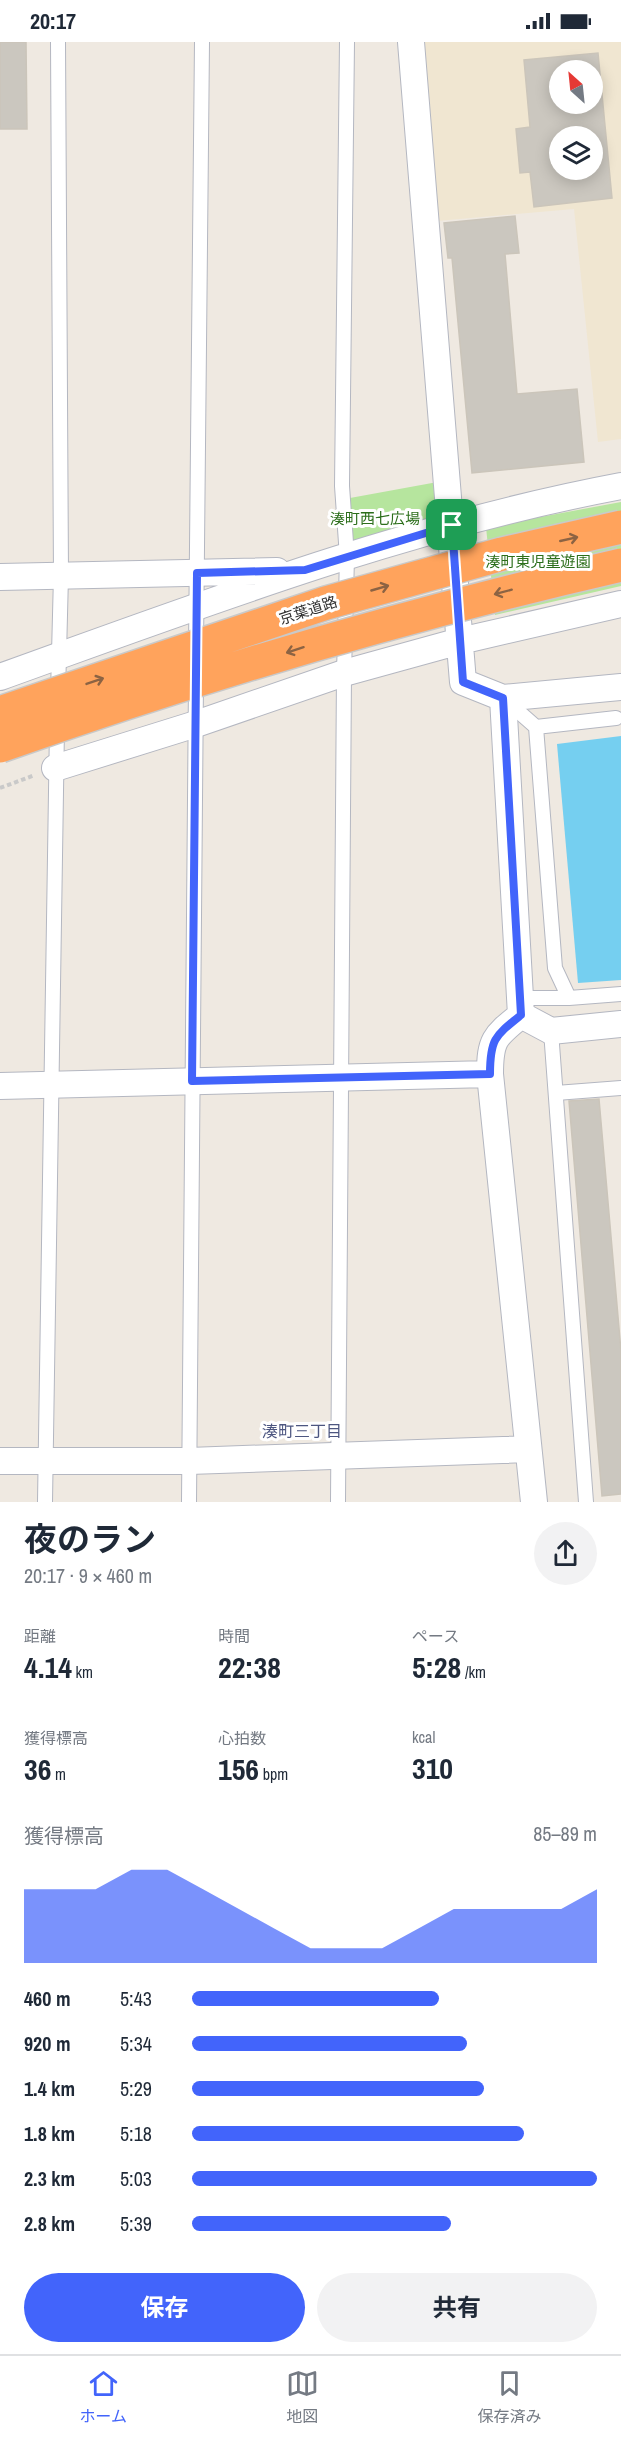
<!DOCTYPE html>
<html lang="ja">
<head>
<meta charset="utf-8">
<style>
	body { margin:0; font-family:"Archivo Narrow","Noto Sans JP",sans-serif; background:#f2f2f3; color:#1f2937; height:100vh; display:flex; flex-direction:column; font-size:22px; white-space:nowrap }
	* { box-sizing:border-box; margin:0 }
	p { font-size:20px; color:#747a83 }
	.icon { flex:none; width:33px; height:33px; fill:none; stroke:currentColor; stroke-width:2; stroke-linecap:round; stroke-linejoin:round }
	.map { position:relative; height:1460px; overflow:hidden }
	.details { display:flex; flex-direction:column; background:#fff; flex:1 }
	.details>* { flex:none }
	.needle { width:39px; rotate:333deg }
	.controls { position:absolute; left:549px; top:18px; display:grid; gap:12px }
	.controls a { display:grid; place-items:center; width:54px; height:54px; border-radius:50%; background:#fff; box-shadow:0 3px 15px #0003; font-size:30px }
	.pin { position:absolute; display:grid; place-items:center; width:51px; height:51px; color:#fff; margin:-26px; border-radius:12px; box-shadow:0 3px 9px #0006 }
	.round { display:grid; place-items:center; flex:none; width:63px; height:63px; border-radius:32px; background:#f2f2f3 }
	.overview { display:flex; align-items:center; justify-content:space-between; height:102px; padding:0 24px }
	h1 { font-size:33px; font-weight:700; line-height:45px }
	.stats { display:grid; grid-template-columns:repeat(3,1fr); gap:9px; height:102px; padding:6px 24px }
	.stats div { display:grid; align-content:center }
	.stats b { font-size:30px; font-weight:700 }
	.stats small { font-size:16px; font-weight:400 }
	.stats p { font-size:16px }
	.chart { height:168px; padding:12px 24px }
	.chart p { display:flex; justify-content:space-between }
	.chart svg { width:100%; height:108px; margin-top:6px; fill:#4264fb; opacity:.7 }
	.action { display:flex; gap:12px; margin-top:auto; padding:12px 24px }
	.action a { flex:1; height:69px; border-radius:36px; background:#4264fb; color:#fff; font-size:24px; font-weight:700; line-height:69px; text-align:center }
	.action a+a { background:#f2f2f3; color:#1f2937 }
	ul { padding:0 24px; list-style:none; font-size:20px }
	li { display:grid; grid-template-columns:96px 72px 1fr; align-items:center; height:45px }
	li i { height:15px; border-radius:8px; background:#4264fb }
	.status { display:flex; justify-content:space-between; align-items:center; height:42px; padding:0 30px; background:#fff; direction:ltr }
	.status svg { height:16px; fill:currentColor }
	.dock { display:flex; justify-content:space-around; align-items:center; height:84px; border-top:2px solid #e0e1e3; background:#fff; font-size:16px; color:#747a83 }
	.dock a { display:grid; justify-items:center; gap:3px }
	.dock .selected { color:#4264fb }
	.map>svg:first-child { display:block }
	.education { fill:#f0e6d1; fill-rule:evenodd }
	.green { fill:#b6e59e }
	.water { fill:#75cff0 }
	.building { fill:#cbc7bf; stroke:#cbc5ba; stroke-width:1.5; fill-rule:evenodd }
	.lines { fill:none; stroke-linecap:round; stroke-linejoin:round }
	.lane-casing { stroke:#b4b7c1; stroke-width:16 }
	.street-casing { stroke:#b4b7c1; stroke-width:28 }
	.path { stroke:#c9c9c9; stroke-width:4; stroke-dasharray:4.5 3; stroke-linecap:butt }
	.lane { stroke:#fff; stroke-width:14 }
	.street { stroke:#fff; stroke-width:26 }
	.highway-bridge-casing { stroke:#c9c9c9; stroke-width:36; stroke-linecap:butt }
	.highway-bridge { stroke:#ffa35c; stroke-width:33 }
	.oneway { stroke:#8c6343 }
	.route-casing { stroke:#fff; stroke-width:12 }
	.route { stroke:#4264fb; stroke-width:8 }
	.labels { text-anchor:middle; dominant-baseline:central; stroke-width:6; stroke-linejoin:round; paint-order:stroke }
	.park-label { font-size:15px; fill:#2c6e1b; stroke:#fff }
	.street-label { font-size:15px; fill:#2e2e2e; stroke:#fff }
	.neighbourhood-label { font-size:16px; fill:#4d5680; stroke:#fff }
</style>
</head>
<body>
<div class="status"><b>20:17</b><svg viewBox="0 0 49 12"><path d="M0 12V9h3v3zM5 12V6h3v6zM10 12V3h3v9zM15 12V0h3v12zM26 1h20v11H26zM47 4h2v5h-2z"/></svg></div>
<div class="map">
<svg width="621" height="1460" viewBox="0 0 621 1460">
	<rect width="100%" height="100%" fill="#efe9e1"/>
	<!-- education -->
	<path class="education" d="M 423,0 L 621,0 L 621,397 L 598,400 L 574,167 L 437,179 ZM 560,28 L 592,28 L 592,62 L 560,62 ZM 560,94 L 592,94 L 592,128 L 560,128 Z"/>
	<!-- green -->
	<path class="green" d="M 443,439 L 446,478 L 353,507 L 350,456 Z
		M 621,460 L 621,544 L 495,573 L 486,485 Z"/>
	<!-- water -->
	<path class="water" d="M 621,694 L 621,938 L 578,941 L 557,702 Z"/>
	<!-- building -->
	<path class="building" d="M 0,0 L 26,0 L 27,87 L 0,87 Z
		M 598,11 L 612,156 L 534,165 L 530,130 L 520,131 L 516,87 L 530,85 L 524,18 ZM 560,28 L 592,28 L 592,62 L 560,62 ZM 560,94 L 592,94 L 592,128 L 560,128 Z
		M 515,174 L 519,211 L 505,212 L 517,352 L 577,347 L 584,420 L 472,431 L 452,216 L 448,216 L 444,181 Z
		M 599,1057 L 621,1309 L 621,1452 L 602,1454 L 569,1059 Z"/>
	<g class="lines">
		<defs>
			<path id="lane" d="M 58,0 L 61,534 L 58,651
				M 196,606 L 202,0
				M 503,656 L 536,685
				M 616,676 L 536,685 L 555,926 L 569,956 L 621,952
				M 520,956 L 569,956
				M 551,989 L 586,1460
				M 556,1051 L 621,1046
				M 45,1460 L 57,685
				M 189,1460 L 196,640
				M 338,1460 L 344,631 L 347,515 L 342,444 L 347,0"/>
			<path id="street" d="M 411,0 L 463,640 L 503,656 L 621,645
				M 0,535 L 277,529
				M 0,635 C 203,562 408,484 621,444
				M 503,656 L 521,973 C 495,994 490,997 490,1032 L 534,1460
				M 55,726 L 196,682 L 344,631 L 460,599 L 621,562
				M 521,973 L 551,989 L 621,982
				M 0,1044 L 490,1032
				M 0,1419 L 189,1419 L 528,1407"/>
		</defs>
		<!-- lane casing -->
		<use href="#lane" class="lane-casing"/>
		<!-- street casing -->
		<use href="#street" class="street-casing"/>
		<!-- path -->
		<path class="path" d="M 0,746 L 35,733"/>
		<!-- lane -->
		<use href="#lane" class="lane"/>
		<!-- street -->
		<use href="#street" class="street"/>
		<defs>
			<path id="highway-bridge" d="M 0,671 L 326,561 L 502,512 L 621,485
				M 0,704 C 204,632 411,571 621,523"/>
		</defs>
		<!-- highway-bridge casing -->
		<use href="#highway-bridge" class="highway-bridge-casing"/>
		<!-- highway-bridge -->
		<use href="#highway-bridge" class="highway-bridge"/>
	</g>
	<!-- one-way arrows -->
	<defs><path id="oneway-shaft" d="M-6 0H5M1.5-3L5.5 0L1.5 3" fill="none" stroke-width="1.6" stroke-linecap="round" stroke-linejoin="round" transform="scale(1.5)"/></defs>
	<g class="oneway">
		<use href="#oneway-shaft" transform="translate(569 497) rotate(-13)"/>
		<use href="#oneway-shaft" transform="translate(380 546) rotate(-16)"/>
		<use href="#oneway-shaft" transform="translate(503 550) rotate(165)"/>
		<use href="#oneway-shaft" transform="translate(295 608) rotate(162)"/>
		<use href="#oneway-shaft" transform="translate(95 639) rotate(-19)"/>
	</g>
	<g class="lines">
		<defs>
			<path id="route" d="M 452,483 L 463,640 L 503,656 L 521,973 C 495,994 490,997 490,1032 L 192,1039 L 197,531 L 305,528 Z"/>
		</defs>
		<!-- route casing -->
		<use href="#route" class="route-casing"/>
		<!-- route -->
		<use href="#route" class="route"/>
	</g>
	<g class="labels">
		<!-- park labels -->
		<g class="park-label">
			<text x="375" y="476">湊町西七広場</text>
			<text x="538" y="519">湊町東児童遊園</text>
		</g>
		<!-- street labels -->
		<g class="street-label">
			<text transform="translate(308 568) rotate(-18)">京葉道路</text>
		</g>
		<!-- neighbourhood labels -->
		<g class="neighbourhood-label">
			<text x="302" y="1389">湊町三丁目</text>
		</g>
	</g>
</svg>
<div class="controls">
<a><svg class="needle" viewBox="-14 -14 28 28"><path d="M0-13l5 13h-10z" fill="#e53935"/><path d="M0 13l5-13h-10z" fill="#747a83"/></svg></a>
<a><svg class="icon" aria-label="layers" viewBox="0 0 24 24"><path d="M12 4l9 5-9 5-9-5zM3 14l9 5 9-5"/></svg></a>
</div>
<div class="pin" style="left:452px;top:483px;background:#1e9e55"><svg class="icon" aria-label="arrive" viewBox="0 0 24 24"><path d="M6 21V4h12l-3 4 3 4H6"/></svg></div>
</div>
<section class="details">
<div class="overview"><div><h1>夜のラン</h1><p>20:17 · 9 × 460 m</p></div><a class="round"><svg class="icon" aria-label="share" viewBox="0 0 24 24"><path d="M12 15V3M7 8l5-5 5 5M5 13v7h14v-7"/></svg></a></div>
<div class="stats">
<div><p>距離</p><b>4.14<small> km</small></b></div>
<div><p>時間</p><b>22:38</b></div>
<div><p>ペース</p><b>5:28<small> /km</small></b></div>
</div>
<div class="stats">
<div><p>獲得標高</p><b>36<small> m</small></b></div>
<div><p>心拍数</p><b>156<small> bpm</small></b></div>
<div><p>kcal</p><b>310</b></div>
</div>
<div class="chart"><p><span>獲得標高</span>85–89 m</p>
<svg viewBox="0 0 160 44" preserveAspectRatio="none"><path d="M0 44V14L10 14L20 14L30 6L40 6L50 14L60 22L70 30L80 38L90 38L100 38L110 30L120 22L130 22L140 22L150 22L160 14V44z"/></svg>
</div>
<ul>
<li><b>460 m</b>5:43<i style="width:61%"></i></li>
<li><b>920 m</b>5:34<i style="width:68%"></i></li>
<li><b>1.4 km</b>5:29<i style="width:72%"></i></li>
<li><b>1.8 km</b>5:18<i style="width:82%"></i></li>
<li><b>2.3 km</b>5:03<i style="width:100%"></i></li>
<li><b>2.8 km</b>5:39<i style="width:64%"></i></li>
</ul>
<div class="action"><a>保存</a><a>共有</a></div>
</section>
<nav class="dock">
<a class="selected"><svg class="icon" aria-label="home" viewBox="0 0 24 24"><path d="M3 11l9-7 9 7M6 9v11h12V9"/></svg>ホーム</a>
<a><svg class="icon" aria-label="map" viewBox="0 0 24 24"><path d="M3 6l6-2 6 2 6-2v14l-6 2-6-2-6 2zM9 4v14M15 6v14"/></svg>地図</a>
<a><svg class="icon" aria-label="saved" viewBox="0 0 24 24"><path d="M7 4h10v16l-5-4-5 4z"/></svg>保存済み</a>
</nav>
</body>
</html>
